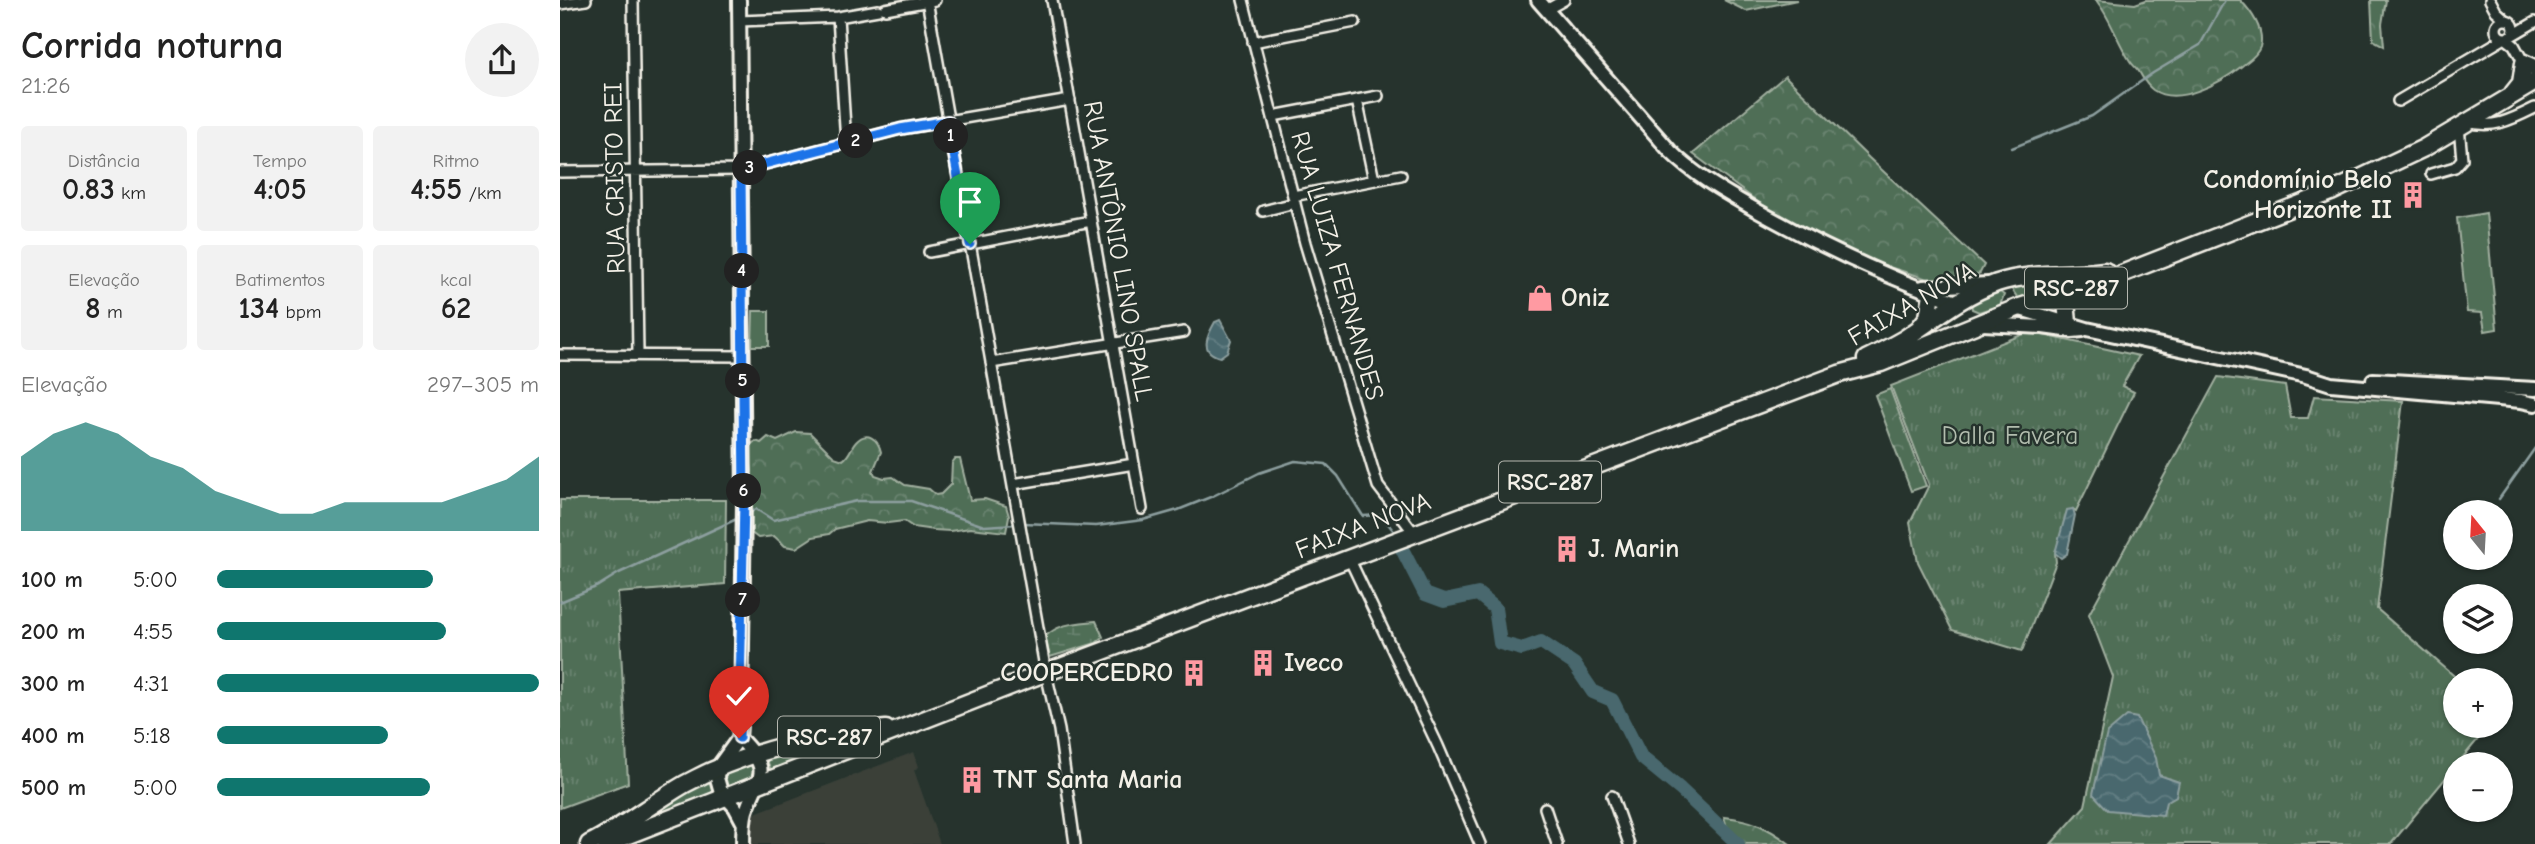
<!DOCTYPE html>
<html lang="pt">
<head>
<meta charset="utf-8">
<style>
	body { margin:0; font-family:"Comic Neue",sans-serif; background:#f2f2f2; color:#222; height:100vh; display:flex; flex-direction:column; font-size:26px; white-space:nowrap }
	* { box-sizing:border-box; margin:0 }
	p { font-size:23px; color:#767676 }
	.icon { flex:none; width:38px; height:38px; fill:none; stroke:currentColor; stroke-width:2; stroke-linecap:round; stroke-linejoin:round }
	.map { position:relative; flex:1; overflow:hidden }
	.side { display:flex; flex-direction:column; background:#fff; width:560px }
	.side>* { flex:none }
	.needle { width:46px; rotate:342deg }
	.fabs { position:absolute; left:1883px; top:500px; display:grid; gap:14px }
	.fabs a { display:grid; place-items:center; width:70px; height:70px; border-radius:50%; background:#fff; box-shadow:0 2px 5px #0004; font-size:35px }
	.pin { position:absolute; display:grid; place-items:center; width:60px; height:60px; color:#fff; margin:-72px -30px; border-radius:50% 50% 50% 0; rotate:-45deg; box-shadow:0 0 7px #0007 }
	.pin .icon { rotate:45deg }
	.km { position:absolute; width:35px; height:35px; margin:-18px; border-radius:50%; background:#222; color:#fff; font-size:19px; line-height:35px; text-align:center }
	.round { display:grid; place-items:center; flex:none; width:74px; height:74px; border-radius:37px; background:#f2f2f2 }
	.summary { display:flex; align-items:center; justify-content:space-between; height:119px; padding:0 21px }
	h1 { font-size:38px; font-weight:600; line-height:52px }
	.figures { display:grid; grid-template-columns:repeat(3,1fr); gap:10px; height:119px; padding:7px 21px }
	.figures div { display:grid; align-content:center; border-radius:7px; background:#f2f2f2; text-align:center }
	.figures b { font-size:30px; font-weight:600 }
	.figures small { font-size:19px; font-weight:400 }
	.figures p { font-size:19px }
	.chart { height:196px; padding:14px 21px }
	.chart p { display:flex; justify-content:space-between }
	.chart svg { width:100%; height:126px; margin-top:7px; fill:#0f766e; opacity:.7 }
	ul { padding:0 21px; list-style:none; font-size:23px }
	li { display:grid; grid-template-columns:112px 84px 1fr; align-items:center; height:52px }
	li i { height:18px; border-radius:9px; background:#0f766e }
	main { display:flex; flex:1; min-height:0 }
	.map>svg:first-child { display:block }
	.built { fill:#3a4039 }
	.grass { fill:#4f6e57; stroke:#a2b0a0; stroke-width:2 }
	.forest { fill:url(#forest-crowns); stroke:#a2b0a0; stroke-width:2 }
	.wetland { fill:url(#wetland-marsh); stroke:#a2b0a0; stroke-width:2 }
	.park { fill:url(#park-tufts); stroke:#a2b0a0; stroke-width:2 }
	.water { fill:url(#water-waves); stroke:#8d9f9f; stroke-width:2 }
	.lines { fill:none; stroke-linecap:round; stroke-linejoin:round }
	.stream { stroke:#8d9f9f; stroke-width:2.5 }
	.river { stroke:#48686e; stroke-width:14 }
	.street-casing { stroke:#f4f1e8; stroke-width:14 }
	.secondary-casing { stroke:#f4f1e8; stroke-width:18 }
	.highway-casing { stroke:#f4f1e8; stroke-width:21 }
	.street { stroke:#26332d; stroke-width:9 }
	.secondary { stroke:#26332d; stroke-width:12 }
	.highway { stroke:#26332d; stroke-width:16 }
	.route-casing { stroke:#fff; stroke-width:14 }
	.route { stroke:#1a73e8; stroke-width:9 }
	.labels { text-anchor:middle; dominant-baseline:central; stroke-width:5; stroke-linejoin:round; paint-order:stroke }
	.shield { fill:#26332d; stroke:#b6b8b0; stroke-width:2 }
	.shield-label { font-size:24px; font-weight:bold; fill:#f4f1e8 }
	.street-label { font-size:26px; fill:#f4f1e8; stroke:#26332d }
	.poi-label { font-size:26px; font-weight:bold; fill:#f4f1e8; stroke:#26332d; text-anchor:start }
	.park-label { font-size:26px; fill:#b2bdae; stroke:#26332d }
</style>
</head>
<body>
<main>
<section class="side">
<div class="summary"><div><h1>Corrida noturna</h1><p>21:26</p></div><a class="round"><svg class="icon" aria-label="share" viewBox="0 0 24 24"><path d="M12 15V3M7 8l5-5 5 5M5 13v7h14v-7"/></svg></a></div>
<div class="figures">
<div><p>Distância</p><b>0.83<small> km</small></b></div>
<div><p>Tempo</p><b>4:05</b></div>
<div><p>Ritmo</p><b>4:55<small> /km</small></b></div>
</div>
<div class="figures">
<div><p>Elevação</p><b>8<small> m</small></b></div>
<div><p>Batimentos</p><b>134<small> bpm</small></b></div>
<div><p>kcal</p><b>62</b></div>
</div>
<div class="chart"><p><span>Elevação</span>297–305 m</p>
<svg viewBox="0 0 160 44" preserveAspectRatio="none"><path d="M0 44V18L10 10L20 6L30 10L40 18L50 22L60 30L70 34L80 38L90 38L100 34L110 34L120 34L130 34L140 30L150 26L160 18V44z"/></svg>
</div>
<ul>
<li><b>100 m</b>5:00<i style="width:67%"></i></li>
<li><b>200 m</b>4:55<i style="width:71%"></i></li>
<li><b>300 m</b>4:31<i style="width:100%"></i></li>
<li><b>400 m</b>5:18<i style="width:53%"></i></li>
<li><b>500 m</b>5:00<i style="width:66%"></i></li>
</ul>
</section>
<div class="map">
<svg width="1975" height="844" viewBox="0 0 1975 844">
	<defs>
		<pattern id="forest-crowns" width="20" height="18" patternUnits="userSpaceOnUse" patternTransform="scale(1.75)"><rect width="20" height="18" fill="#4f6e57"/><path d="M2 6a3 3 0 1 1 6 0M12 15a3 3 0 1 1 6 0" fill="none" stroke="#69836f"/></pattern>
		<pattern id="wetland-marsh" width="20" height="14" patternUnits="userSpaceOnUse" patternTransform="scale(1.75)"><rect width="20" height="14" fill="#4f6e57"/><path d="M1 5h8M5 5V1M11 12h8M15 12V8" fill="none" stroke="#69836f"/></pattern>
		<pattern id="park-tufts" width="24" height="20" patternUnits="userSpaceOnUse" patternTransform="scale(1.75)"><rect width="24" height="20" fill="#4f6e57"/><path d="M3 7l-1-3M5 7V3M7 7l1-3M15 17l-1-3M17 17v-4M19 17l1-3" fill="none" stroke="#69836f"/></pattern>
		<pattern id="water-waves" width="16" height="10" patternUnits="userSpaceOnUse" patternTransform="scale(1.75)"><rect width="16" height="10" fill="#48686e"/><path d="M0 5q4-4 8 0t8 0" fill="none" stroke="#637e83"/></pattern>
	</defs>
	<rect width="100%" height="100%" fill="#26332d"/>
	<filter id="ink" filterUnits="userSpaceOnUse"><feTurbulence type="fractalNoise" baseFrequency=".0143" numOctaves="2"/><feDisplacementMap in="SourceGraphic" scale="14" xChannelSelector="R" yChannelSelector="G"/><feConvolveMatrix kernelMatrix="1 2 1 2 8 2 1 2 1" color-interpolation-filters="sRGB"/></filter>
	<g filter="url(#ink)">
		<!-- built -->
		<path class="built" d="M 354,752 L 359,767 L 354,770 L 380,844 L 191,844 L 190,815 Z"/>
		<!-- grass -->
		<path class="grass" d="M 1926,213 L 1937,329 L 1925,331 L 1922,313 L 1907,312 L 1897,218 Z
			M 1517,282 L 1459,300 L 1449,285 Z
			M 1436,289 L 1444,295 L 1440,305 L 1419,312 L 1412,309 L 1411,303 Z
			M 193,311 L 209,311 L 209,346 L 192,346 Z
			M 320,733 L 212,773 L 205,755 Z
			M 184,763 L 196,767 L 198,777 C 187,782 175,793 164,784 L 163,774 Z
			M 153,776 L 157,794 L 64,826 Z"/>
		<!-- forest -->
		<path class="forest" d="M 1164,0 L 1237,0 L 1186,11 Z
			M 1536,0 L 1575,4 L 1586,0 L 1680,0 C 1691,11 1705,30 1700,47 C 1697,56 1688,61 1682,66 C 1662,82 1618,107 1593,90 C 1586,85 1584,80 1580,73 C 1578,69 1573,66 1570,61 C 1557,41 1551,19 1536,0 Z
			M 1811,0 L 1826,0 L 1822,24 L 1824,46 L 1813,40 Z
			M 1225,76 L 1309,158 L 1424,265 L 1420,273 L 1396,284 L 1371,280 L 1316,263 L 1236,224 L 1198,202 L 1133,154 Z
			M 1330,389 L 1366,486 L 1351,491 L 1315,395 Z
			M 236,432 L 250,433 L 274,457 L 283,460 C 290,455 291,447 296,442 C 307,430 318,439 321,452 L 313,471 L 315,475 L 324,478 L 333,477 L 345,485 L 369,489 L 376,495 L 381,494 L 391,484 L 392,463 L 395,459 L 400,459 L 410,500 L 425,499 L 446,506 L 449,516 L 446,532 L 410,528 L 390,531 L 374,530 L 353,527 L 344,521 L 328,523 L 307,521 L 275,529 L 269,534 L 253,537 L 236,548 L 225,546 L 214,536 L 198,538 L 190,532 L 187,491 L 192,471 L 188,446 L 196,441 L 201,443 L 208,437 L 217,441 Z
			M 1164,817 C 1193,820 1207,827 1230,844 L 1172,844 Z"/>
		<!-- wetland -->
		<path class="wetland" d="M 536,621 L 543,637 L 536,643 L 490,657 L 485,637 C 498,623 518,623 536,621 Z"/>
		<!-- park -->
		<path class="park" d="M 1469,332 L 1579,356 L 1562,386 L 1574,392 L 1516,511 L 1513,509 L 1495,553 L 1496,562 L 1462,651 L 1392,630 L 1358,562 L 1350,523 L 1369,485 L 1331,386 Z
			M 1658,377 L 1725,386 L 1731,418 L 1748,418 L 1754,396 L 1843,401 L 1817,609 L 1900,681 L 1895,681 L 1895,726 L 1929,726 L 1831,844 L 1491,844 L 1525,806 L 1553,677 L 1529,614 Z
			M 0,500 L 166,500 L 165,584 L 58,593 L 68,783 L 0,808 Z"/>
		<!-- water -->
		<path class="water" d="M 660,320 L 671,340 L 667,352 L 660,357 C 639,352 647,336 655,322 Z
			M 1513,509 L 1515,515 L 1507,554 L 1501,558 L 1495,553 L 1507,510 Z
			M 1567,716 L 1577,718 L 1596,758 L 1599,775 L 1619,782 L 1616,796 L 1606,802 L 1603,815 L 1548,810 L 1533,794 L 1547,733 Z"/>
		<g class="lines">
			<!-- stream -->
			<path class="stream" d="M 1452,148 L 1532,116 L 1593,73 L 1640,45 L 1665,0
				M 1939,499 L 1975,448
				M 190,513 L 196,509 L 213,520 L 297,501 L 351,501 L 424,526 L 457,524
				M 463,523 L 536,526 L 583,520 L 618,510 L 653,496 L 699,473 L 735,461 L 766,464 L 778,476 L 803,516 L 821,515 L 833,530
				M 0,602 L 38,586 L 59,573 L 181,517"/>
			<!-- river -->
			<path class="river" d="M 842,549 L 865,594 L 884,601 L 918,594 L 935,608 L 940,643 L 962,649 L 981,642 L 1014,664 L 1033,692 L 1052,700 L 1081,757 L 1120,789 L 1178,844"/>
			<defs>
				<path id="street" d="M 73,0 L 78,355
					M 367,0 L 486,673 L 499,730 L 515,844
					M 492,0 L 582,509
					M 683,0 L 745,243 L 818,486 L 854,533
					M 1930,0 L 1936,11 L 1946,20
					M 0,4 L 26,0
					M 325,9 L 375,0
					M 988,9 L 1004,0
					M 278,17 L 286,143
					M1936 29a9 9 0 1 1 18 0a9 9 0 1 1-18 0Z
					M 179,21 L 278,17 L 318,10
					M 1953,35 L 1975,22
					M 693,42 L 795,22
					M 797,100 L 814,180
					M 1838,101 L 1945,38 L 1954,45 L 1964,63
					M 713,116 L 818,96
					M 1907,122 C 1934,129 1951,120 1975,108
					M 0,172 L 181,170 L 340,129 L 510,100
					M 1871,174 L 1895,167 L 1902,159 L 1899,127
					M 733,196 L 841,175
					M 703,211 L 735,203
					M 369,252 L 531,221
					M 0,355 L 183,356
					M 431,363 L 624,332
					M 453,484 L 574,464
					M 789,558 L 878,746 L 920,844
					M 1052,796 L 1069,844
					M 985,808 L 997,844"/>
				<path id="secondary" d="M 179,0 L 184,500 L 181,716 L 179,738 L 158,767 L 157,778 L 161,792 L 175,807 L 183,822
					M 978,0 L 1110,151 C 1134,175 1165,192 1194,209 C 1260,246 1328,278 1399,303
					M 1363,287 L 1429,284
					M 1457,308 L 1527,329 L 1746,376 L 1771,384 L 1961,401 L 1975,404
					M 1423,324 L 1483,327 L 1512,331 L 1523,330
					M 1813,380 L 1975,389
					M 179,738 C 214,773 199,773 186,811 C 183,822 183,832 183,844"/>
				<path id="highway" d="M 1953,93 L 1961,83 L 1964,63 L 1975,68
					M 1508,322 L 1506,302 L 1511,290
					M 1360,327 L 1368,317 L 1372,294
					M 1306,359 C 1318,353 1332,346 1344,339 C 1374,319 1403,295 1437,283 C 1471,272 1510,276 1545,271
					M 29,844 C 63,827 92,803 125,784 C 187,750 256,736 326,729
					M 45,844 L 453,685 L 1279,374 L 1321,363 L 1457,308 L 1546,280 L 1771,192 L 1864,148 L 1975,82"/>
			</defs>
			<!-- street casing -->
			<use href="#street" class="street-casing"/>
			<!-- secondary casing -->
			<use href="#secondary" class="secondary-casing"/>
			<!-- highway casing -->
			<use href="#highway" class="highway-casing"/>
			<!-- street -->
			<use href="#street" class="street"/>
			<!-- secondary -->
			<use href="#secondary" class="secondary"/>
			<!-- highway -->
			<use href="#highway" class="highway"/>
		</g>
	</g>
	<g class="lines" filter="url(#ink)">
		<defs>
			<path id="route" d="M 179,738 L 184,500 L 181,170 L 340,129 L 388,121 L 410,244"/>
		</defs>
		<!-- route casing -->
		<use href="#route" class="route-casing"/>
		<!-- route -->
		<use href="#route" class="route"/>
	</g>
	<!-- icons -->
	<defs>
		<symbol id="building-bare" viewBox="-9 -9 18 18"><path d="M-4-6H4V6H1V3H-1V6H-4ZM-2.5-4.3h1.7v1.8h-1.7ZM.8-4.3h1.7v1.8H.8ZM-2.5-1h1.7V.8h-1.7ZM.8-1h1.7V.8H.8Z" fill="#ff9aa2" stroke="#26332d" stroke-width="2.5" paint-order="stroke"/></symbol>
		<symbol id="shop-bare" viewBox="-9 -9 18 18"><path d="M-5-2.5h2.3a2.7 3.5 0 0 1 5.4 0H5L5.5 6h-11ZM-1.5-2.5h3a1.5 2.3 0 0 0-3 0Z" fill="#ff9aa2" stroke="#26332d" stroke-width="2.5" paint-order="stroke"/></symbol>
	</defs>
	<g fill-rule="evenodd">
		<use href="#building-bare" x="1834" y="176" width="38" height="38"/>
		<use href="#shop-bare" x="961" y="279" width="38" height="38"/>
		<use href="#building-bare" x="988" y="530" width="38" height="38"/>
		<use href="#building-bare" x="684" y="644" width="38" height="38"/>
		<use href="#building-bare" x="615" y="654" width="38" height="38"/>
		<use href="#building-bare" x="393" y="761" width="38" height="38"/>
	</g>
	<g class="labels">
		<!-- shield labels -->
		<g class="shield">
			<rect x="1465" y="267.5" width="102" height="41" rx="5"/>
			<rect x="939" y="461.5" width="102" height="41" rx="5"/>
			<rect x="218" y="716.5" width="102" height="41" rx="5"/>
		</g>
		<g class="shield-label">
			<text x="1516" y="288">RSC-287</text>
			<text x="990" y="482">RSC-287</text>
			<text x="269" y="737">RSC-287</text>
		</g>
		<!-- street labels -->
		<g class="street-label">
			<text transform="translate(55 178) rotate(-91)">RUA CRISTO REI</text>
			<text transform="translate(558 251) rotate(80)">RUA ANTÔNIO LINO SPALL</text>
			<text transform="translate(777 266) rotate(74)">RUA LUIZA FERNANDES</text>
			<text transform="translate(1352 304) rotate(-30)">FAIXA NOVA</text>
			<text transform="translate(803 526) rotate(-21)">FAIXA NOVA</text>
		</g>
		<!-- poi labels -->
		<g class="poi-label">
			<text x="1832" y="180" text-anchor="end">Condomínio Belo<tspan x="1832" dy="30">Horizonte II</tspan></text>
			<text x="1001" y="298">Oniz</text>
			<text x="1028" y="549">J. Marin</text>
			<text x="724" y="663">Iveco</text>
			<text x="613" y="673" text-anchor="end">COOPERCEDRO</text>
			<text x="433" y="780">TNT Santa Maria</text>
		</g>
		<!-- park labels -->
		<g class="park-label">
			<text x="1450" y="436">Dalla Favera</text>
		</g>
	</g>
</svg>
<div class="fabs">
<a><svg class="needle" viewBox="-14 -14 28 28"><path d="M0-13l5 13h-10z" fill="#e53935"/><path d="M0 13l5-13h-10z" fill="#767676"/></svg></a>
<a><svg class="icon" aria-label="layers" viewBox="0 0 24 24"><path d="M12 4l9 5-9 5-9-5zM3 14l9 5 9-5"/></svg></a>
<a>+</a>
<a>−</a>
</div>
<div class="pin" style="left:410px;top:244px;background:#1e9e55"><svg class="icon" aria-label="arrive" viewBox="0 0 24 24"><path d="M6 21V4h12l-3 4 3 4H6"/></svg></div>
<div class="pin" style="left:179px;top:738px;background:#d93025"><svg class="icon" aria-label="check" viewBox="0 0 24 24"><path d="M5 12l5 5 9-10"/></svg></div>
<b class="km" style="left:391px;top:136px">1</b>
<b class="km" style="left:296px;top:141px">2</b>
<b class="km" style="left:190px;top:168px">3</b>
<b class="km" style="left:182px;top:271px">4</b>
<b class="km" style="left:183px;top:381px">5</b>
<b class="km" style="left:184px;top:491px">6</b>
<b class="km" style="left:183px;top:600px">7</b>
</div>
</main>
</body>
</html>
